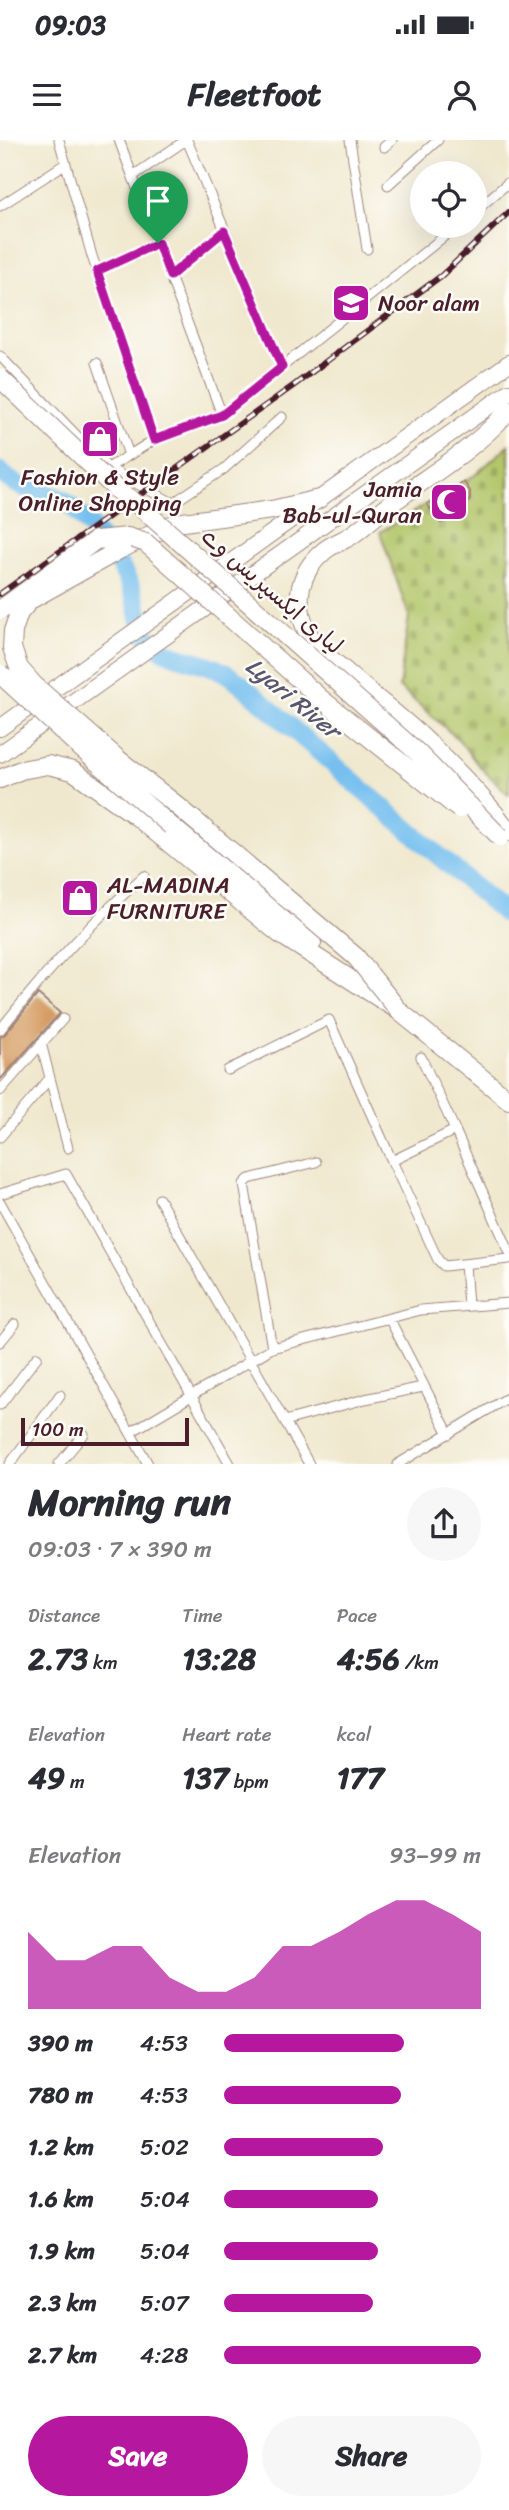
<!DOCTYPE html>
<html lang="en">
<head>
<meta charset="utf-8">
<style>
	body { margin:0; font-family:Sriracha,"Playpen Sans Arabic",sans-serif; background:#f7f7f7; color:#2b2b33; height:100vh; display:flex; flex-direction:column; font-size:26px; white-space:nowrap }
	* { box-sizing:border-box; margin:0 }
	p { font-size:23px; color:#7c7c81 }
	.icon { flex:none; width:38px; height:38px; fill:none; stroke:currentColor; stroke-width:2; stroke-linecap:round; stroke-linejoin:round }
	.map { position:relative; height:1324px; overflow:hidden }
	.drawer { display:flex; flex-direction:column; background:#fff; flex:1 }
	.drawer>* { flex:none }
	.tools { position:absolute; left:410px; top:21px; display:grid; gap:14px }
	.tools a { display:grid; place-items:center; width:77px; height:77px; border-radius:50%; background:#fff; box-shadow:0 7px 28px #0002; font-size:35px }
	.scale { position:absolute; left:21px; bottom:18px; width:168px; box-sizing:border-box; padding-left:7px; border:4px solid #4a1f2b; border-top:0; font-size:19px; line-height:24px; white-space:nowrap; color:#4a1f2b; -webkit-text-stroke:5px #fdfcf7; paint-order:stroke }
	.pin { position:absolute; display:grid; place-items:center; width:60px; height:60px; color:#fff; margin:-72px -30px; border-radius:50% 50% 50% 0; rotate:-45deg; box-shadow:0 0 7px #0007 }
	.pin .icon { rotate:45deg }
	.round { display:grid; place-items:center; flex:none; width:74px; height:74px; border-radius:37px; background:#f7f7f7 }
	.headline { display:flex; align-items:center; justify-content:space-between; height:119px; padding:0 28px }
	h1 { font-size:38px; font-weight:700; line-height:52px }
	.figures { display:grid; grid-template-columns:repeat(3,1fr); gap:10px; height:119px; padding:7px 28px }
	.figures div { display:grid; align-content:center }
	.figures b { font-size:30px; font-weight:700 }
	.figures small { font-size:19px; font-weight:400 }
	.figures p { font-size:19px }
	.chart { height:196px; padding:14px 28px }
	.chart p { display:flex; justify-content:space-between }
	.chart svg { width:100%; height:126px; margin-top:7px; fill:#b5179e; opacity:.7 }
	.action { display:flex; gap:14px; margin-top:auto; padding:14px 28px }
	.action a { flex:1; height:80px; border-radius:42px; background:#b5179e; color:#fff; font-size:28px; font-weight:700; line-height:80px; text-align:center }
	.action a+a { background:#f7f7f7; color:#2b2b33 }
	ul { padding:0 28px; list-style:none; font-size:23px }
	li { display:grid; grid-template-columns:112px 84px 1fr; align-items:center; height:52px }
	li i { height:18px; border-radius:9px; background:#b5179e }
	.status { display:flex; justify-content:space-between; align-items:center; height:49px; padding:0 35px; background:#fff; direction:ltr }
	.status svg { height:19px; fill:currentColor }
	header { display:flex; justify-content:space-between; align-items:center; height:91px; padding:0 28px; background:#fff; font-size:32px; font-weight:700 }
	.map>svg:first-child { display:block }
	.cemetery { fill:url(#cemetery-stones); stroke:#7e724a; stroke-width:2 }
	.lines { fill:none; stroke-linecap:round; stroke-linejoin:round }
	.river { stroke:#76bfef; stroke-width:19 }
	.building { fill:#d59c64 }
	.minor-casing { stroke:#9d847c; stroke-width:11 }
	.trunk-casing { stroke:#9d847c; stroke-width:18 }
	.motorway-casing { stroke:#9d847c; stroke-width:20 }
	.minor { stroke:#fff; stroke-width:9 }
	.trunk { stroke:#fff; stroke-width:16 }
	.motorway { stroke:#fff; stroke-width:18 }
	.rail-casing { stroke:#4a1f2b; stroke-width:6 }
	.rail { stroke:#fdfcf7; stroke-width:3.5; stroke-dasharray:10; stroke-linecap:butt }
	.motorway-bridge-casing { stroke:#9d847c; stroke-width:20; stroke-linecap:butt }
	.motorway-bridge { stroke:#fff; stroke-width:18 }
	.route-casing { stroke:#fff; stroke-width:14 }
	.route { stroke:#b5179e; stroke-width:9 }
	.labels { text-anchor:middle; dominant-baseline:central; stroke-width:5; stroke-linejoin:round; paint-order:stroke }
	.poi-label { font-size:23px; fill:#4a1f2b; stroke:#fdfcf7; text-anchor:start }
	.street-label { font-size:23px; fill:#4a1f2b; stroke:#fdfcf7 }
	.water-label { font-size:24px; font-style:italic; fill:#595770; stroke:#fdfcf7 }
</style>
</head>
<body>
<div class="status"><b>09:03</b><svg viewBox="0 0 49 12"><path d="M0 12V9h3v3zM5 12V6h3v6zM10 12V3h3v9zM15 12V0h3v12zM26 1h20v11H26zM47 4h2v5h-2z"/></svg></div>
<header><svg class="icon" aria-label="menu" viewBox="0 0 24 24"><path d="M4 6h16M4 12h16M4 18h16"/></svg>Fleetfoot<svg class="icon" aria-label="person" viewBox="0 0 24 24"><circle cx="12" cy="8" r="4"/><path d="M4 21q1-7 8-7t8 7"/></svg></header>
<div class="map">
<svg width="509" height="1324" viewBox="0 0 509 1324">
	<defs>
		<pattern id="cemetery-stones" width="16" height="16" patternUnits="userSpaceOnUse" patternTransform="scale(1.75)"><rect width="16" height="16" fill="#b3c66a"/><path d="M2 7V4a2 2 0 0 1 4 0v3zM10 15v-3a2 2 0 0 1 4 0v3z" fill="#9baa5c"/></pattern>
	</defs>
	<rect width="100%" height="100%" fill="#fdfcf7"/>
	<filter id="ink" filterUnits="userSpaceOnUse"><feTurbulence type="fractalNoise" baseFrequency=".0143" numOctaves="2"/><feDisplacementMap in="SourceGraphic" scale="14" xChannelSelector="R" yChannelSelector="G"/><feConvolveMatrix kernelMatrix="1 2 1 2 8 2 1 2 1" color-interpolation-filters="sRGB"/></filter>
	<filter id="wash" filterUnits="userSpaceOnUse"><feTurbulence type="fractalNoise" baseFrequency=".00686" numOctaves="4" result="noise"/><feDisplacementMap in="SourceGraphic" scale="28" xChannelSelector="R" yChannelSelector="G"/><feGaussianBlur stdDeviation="1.57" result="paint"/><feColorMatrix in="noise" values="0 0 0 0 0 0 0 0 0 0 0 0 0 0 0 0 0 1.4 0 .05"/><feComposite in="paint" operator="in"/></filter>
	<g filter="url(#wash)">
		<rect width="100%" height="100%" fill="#f0e8ce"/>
		<!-- cemetery -->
		<path class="cemetery" d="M 509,305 L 509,655 L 479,626 L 459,600 L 399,547 L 409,476 L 380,392 L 475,335 Z"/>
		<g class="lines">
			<!-- river -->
			<path class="river" d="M 0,331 C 23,357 48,345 71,366 C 89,383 117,416 127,439 C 130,445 133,452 135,459 C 140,475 139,491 153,503 C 169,517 188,518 207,525 C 220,529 230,535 240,543 L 509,777"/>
		</g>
		<g id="blocks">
			<!-- building -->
			<path class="building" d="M 464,342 L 470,351 L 470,360 L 441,383 L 427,364 Z
				M 38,854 L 60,873 L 0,940 L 0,897 L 5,894 Z"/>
		</g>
	</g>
	<g filter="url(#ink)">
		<use href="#blocks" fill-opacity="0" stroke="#9d847c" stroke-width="2"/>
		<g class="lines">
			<defs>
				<path id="minor" d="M 59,0 L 92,116 L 154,300
					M 119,0 L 222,275
					M 187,0 L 282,227
					M 350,0 L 367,109
					M 384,7 L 392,0
					M 133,36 L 186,0
					M 388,45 L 438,0
					M 0,66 L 65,24
					M 474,72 L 509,42
					M 97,131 L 158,103
					M 170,136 L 224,91
					M 0,216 L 108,328 L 173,363 L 224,329 L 282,277
					M 97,223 L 129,315
					M 108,328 L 154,300 L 222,275 L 457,86
					M 0,890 C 44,834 90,783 144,736
					M 41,903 L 68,1008
					M 421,917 L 455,990
					M 228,930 L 329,880 L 392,1021
					M 0,951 L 63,879
					M 0,997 L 50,938
					M 0,1054 L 66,1034 L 230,1324
					M 159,1059 L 309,1324
					M 0,1062 L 148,1324
					M 509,1111 L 455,990 L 392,1021 L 438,1120 L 444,1126 L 509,1119
					M 465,1124 L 468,1166
					M 389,1178 L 449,1294
					M 0,1202 L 15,1184
					M 272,1208 L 244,1044 L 249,1039 L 316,1022
					M 0,1265 L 37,1217
					M 285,1281 L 365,1259 L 423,1247
					M 131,1292 L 272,1208 L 421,1170 L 509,1163
					M 10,1324 L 60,1255
					M 59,1324 L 84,1294
					M 398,1324 L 509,1257"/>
				<path id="trunk" d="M 0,588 L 509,223
					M 0,614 L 509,252"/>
				<path id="motorway" d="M 509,270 C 476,308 433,333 393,362 C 379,372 366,385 352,395 C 343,401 332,404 324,411 C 299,432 293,461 307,491 C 314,508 333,521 347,533 C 372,555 398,576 423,598 C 454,627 484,658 509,692
					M 127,406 L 176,383 L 272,370 L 319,359
					M 0,639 L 21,630 L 48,625 L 73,631 L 135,675 L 280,794 L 395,868
					M 171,686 L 312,803
					M 389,863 L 509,960"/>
			</defs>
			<!-- minor casing -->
			<use href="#minor" class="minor-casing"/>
			<!-- trunk casing -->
			<use href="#trunk" class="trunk-casing"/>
			<!-- motorway casing -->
			<use href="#motorway" class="motorway-casing"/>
			<!-- minor -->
			<use href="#minor" class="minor"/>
			<!-- trunk -->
			<use href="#trunk" class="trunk"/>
			<!-- motorway -->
			<use href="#motorway" class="motorway"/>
			<defs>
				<path id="rail" d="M 0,454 L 293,246 L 441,136 L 509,72"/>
			</defs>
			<!-- rail casing -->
			<use href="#rail" class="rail-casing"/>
			<!-- rail -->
			<use href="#rail" class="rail"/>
			<defs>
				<path id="motorway-bridge" d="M 0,238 L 116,349 L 137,364 L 418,613 L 500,697
					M 121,409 L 30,460 L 19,473 L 13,491 L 12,508 L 19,528 L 34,545 L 119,620 L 174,663 L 356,817 L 400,872
					M 0,470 L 96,400 L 128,397 L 146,403 L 320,558 L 459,669
					M 0,534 L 82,609 L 171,686"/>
			</defs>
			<!-- motorway-bridge casing -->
			<use href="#motorway-bridge" class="motorway-bridge-casing"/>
			<!-- motorway-bridge -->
			<use href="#motorway-bridge" class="motorway-bridge"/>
		</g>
	</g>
	<g class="lines" filter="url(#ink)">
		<defs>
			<path id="route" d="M 224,91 L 282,227 L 222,275 L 154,300 L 97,131 L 158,103 L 170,136 Z"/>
		</defs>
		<!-- route casing -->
		<use href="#route" class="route-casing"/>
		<!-- route -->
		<use href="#route" class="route"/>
	</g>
	<!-- icons -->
	<defs>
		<symbol id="school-square" viewBox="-11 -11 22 22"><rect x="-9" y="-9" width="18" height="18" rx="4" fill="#b5179e" stroke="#fdfcf7"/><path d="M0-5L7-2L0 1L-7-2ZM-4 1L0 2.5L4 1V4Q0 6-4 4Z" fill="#fff"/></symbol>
		<symbol id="shop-square" viewBox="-11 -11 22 22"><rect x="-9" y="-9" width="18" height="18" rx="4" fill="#b5179e" stroke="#fdfcf7"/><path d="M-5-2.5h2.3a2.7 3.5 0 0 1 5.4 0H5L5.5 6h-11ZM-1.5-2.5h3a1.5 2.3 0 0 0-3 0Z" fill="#fff"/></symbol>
		<symbol id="mosque-square" viewBox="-11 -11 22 22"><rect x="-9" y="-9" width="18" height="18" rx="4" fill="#b5179e" stroke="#fdfcf7"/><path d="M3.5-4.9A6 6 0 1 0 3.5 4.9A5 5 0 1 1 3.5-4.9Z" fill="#fff"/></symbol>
	</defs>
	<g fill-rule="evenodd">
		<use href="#school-square" x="329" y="141" width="44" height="44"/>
		<use href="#shop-square" x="78" y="277" width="44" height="44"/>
		<use href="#mosque-square" x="427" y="340" width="44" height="44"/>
		<use href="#shop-square" x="58" y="736" width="44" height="44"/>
	</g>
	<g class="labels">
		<!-- poi labels -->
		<g class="poi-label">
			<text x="378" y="163">Noor alam</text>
			<text x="100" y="337" text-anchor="middle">Fashion &amp; Style<tspan x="100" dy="26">Online Shopping</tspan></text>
			<text x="422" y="349" text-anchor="end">Jamia<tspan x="422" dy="26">Bab-ul-Quran</tspan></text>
			<text x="107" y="745">AL-MADINA<tspan x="107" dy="26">FURNITURE</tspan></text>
		</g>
		<!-- street labels -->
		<g class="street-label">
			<text transform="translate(272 451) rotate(41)">لیاری ایکسپریس وے</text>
		</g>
		<!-- water labels -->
		<g class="water-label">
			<text transform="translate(293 558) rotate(39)">Lyari River</text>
		</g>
	</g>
</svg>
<div class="tools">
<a><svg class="icon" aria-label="locate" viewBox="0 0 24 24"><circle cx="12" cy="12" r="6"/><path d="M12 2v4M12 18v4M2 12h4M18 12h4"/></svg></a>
</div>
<div class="scale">100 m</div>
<div class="pin" style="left:158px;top:103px;background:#1e9e55"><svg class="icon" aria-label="arrive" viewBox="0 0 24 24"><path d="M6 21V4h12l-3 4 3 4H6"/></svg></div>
</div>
<section class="drawer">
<div class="headline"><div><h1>Morning run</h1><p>09:03 · 7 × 390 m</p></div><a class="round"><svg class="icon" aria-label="share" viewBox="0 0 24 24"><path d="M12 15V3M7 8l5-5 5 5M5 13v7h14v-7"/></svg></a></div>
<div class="figures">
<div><p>Distance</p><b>2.73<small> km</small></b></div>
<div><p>Time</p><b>13:28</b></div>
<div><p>Pace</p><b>4:56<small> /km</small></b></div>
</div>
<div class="figures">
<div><p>Elevation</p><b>49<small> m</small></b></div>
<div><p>Heart rate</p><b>137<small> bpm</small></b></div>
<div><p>kcal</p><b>177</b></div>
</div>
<div class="chart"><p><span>Elevation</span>93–99 m</p>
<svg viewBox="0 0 160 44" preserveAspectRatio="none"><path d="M0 44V17L10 27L20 27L30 22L40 22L50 33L60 38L70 38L80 33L90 22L100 22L110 17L120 11L130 6L140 6L150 11L160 17V44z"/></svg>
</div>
<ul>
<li><b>390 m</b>4:53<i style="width:70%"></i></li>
<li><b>780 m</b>4:53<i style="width:69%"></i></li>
<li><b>1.2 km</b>5:02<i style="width:62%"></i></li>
<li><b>1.6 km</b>5:04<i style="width:60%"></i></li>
<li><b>1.9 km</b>5:04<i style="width:60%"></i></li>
<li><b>2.3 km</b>5:07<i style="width:58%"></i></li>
<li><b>2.7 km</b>4:28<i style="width:100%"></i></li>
</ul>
<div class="action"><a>Save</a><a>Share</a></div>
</section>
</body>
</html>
